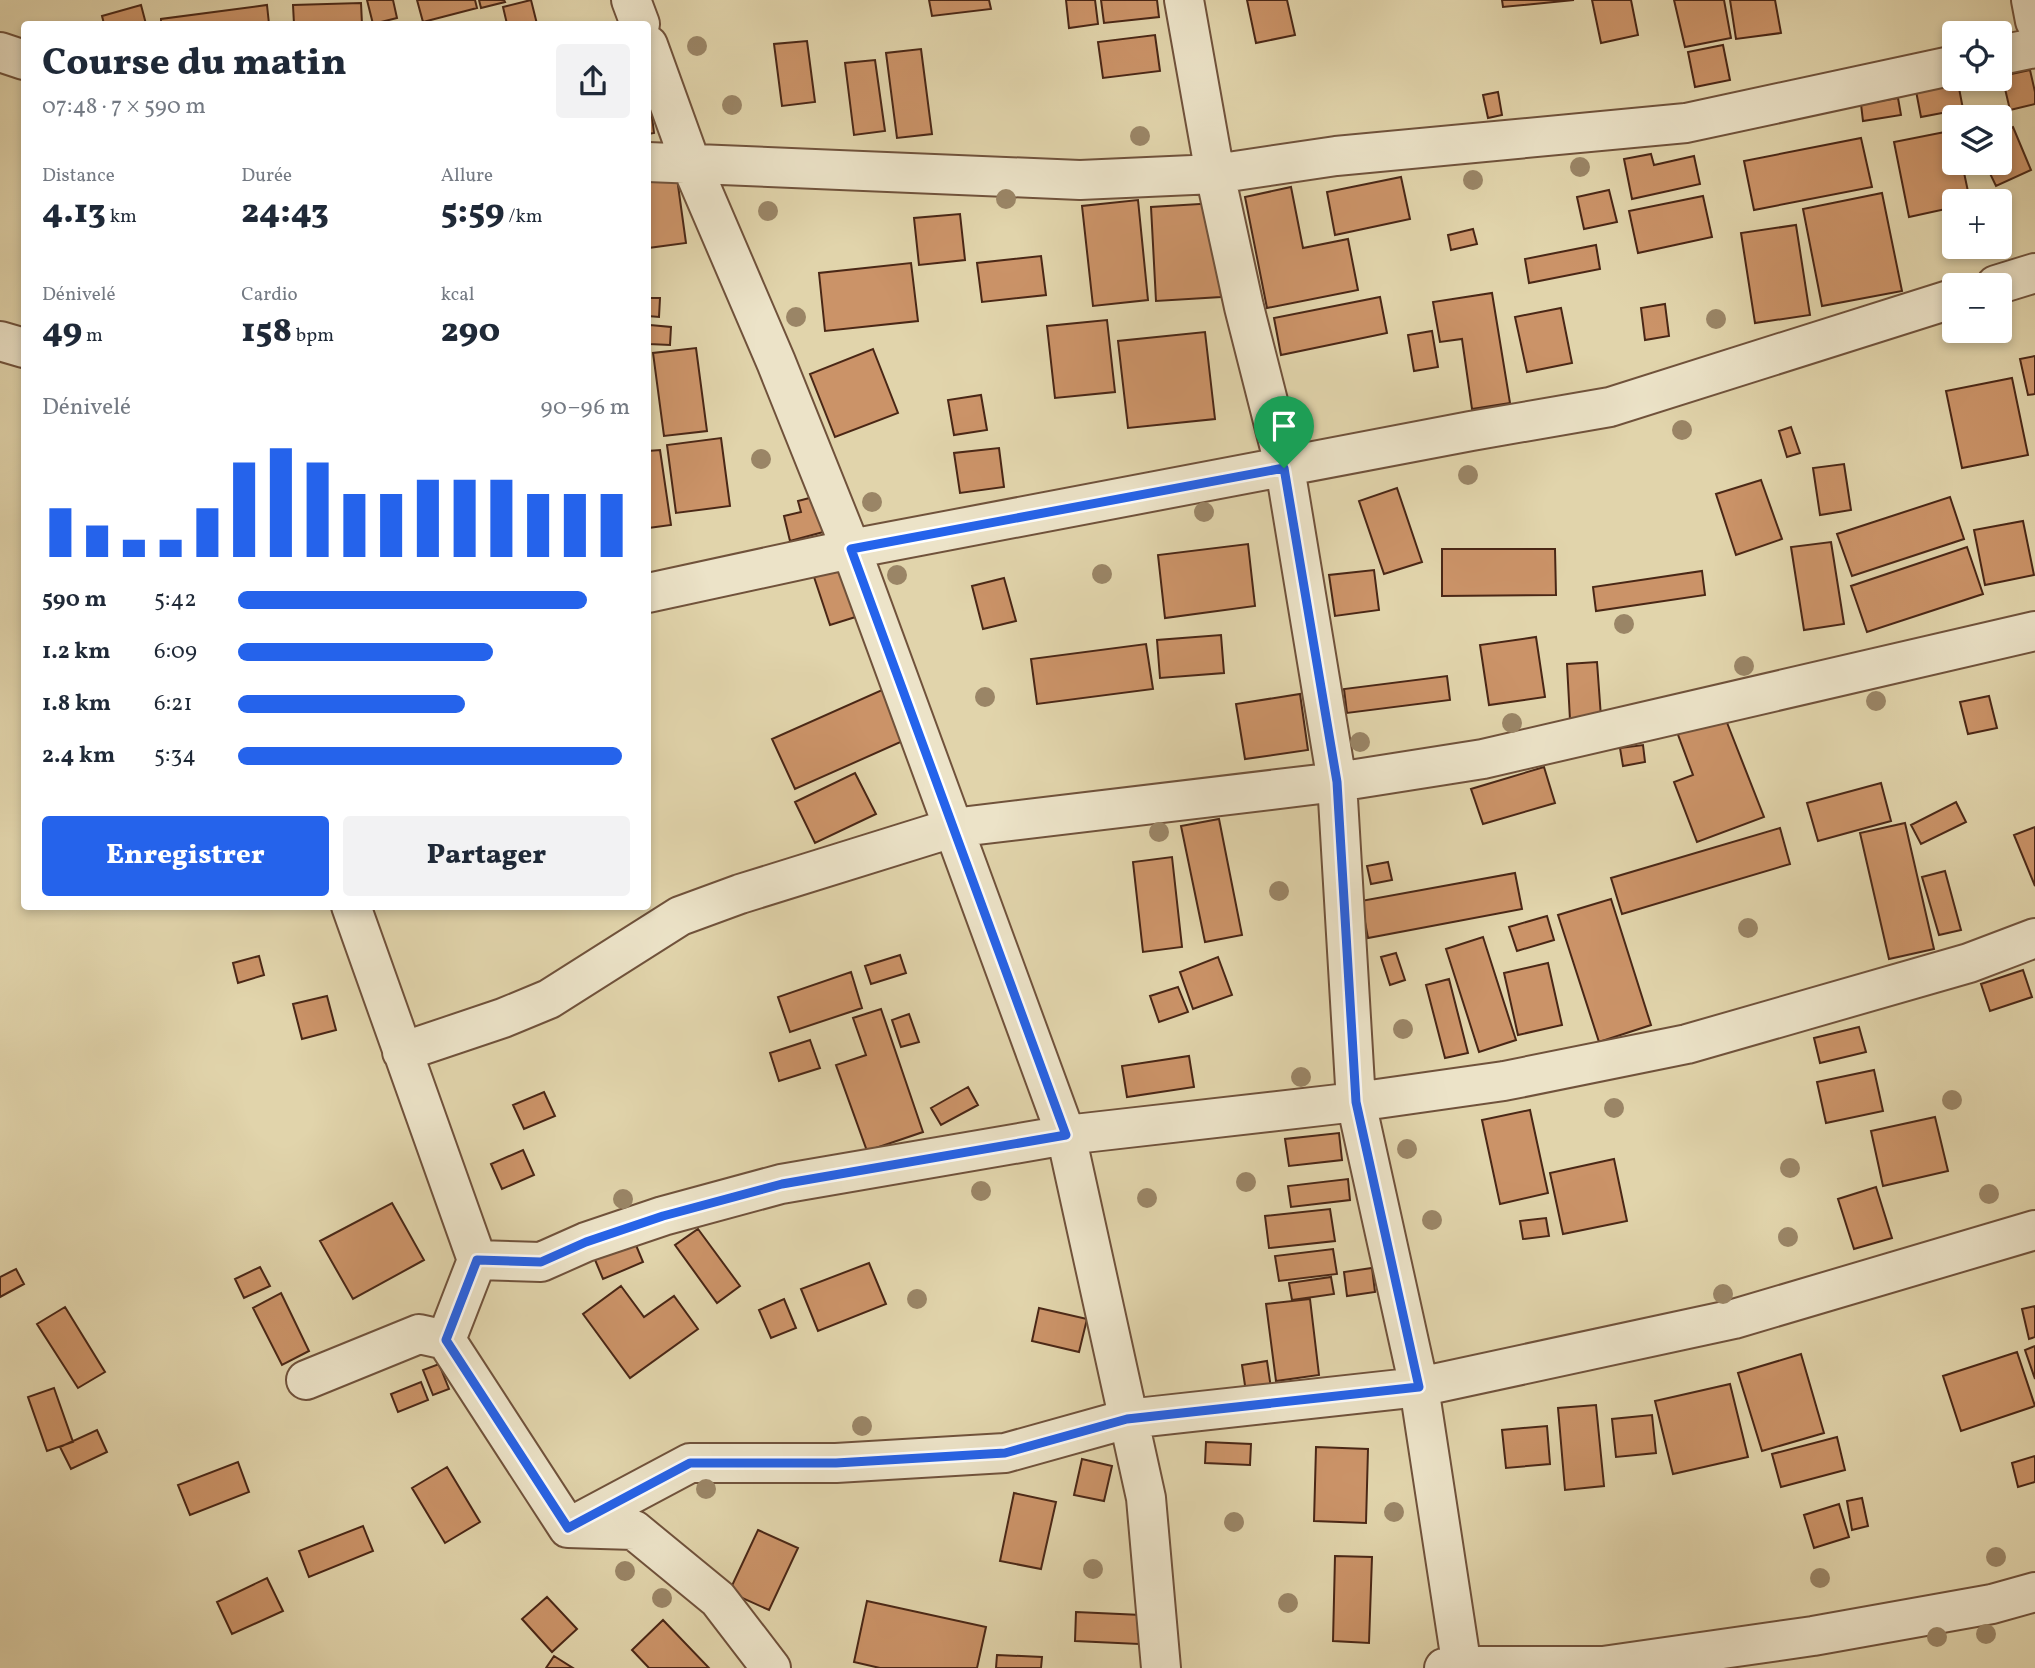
<!DOCTYPE html>
<html lang="fr">
<head>
<meta charset="utf-8">
<style>
	body { margin:0; font-family:Vollkorn,serif; background:#f2f2f3; color:#1f2937; height:100vh; display:flex; flex-direction:column; font-size:26px; white-space:nowrap }
	* { box-sizing:border-box; margin:0 }
	p { font-size:23px; color:#747a83 }
	.icon { flex:none; width:38px; height:38px; fill:none; stroke:currentColor; stroke-width:2; stroke-linecap:round; stroke-linejoin:round }
	.map { position:relative; flex:1; overflow:hidden }
	.details { position:absolute; left:21px; top:21px; width:630px; height:889px; display:flex; flex-direction:column; background:#fff; border-radius:7px; box-shadow:0 4px 10px #0003 }
	.details>* { flex:none }
	.buttons { position:absolute; left:1942px; top:21px; display:grid; gap:14px }
	.buttons a { display:grid; place-items:center; width:70px; height:70px; border-radius:7px; background:#fff; box-shadow:0 4px 10px #0003; font-size:35px }
	.pin { position:absolute; display:grid; place-items:center; width:60px; height:60px; color:#fff; margin:-72px -30px; border-radius:50% 50% 50% 0; rotate:-45deg; box-shadow:0 0 7px #0007 }
	.pin .icon { rotate:45deg }
	.round { display:grid; place-items:center; flex:none; width:74px; height:74px; border-radius:7px; background:#f2f2f3 }
	.summary { display:flex; align-items:center; justify-content:space-between; height:119px; padding:0 21px }
	h1 { font-size:38px; font-weight:800; line-height:52px }
	.stats { display:grid; grid-template-columns:repeat(3,1fr); gap:10px; height:119px; padding:7px 21px }
	.stats div { display:grid; align-content:center }
	.stats b { font-size:35px; font-weight:800 }
	.stats small { font-size:19px; font-weight:400 }
	.stats p { font-size:19px }
	.chart { height:196px; padding:14px 21px }
	.chart p { display:flex; justify-content:space-between }
	.chart svg { width:100%; height:126px; margin-top:7px; stroke:#2563eb; stroke-width:6 }
	.button { display:flex; gap:14px; margin-top:auto; padding:14px 21px }
	.button a { flex:1; height:80px; border-radius:7px; background:#2563eb; color:#fff; font-size:28px; font-weight:800; line-height:80px; text-align:center }
	.button a+a { background:#f2f2f3; color:#1f2937 }
	ul { padding:0 21px; list-style:none; font-size:23px }
	li { display:grid; grid-template-columns:112px 84px 1fr; align-items:center; height:52px }
	li i { height:18px; border-radius:9px; background:#2563eb }
	.map>svg:first-child { display:block }
	.building { fill:#cb9368; stroke:#4a2716; stroke-width:2 }
	.lines { fill:none; stroke-linecap:round; stroke-linejoin:round }
	.street-casing { stroke:#70523b; stroke-width:42 }
	.street { stroke:#ece3c8; stroke-width:38 }
	.tree { fill:#9a8566 }
	.route-casing { stroke:#fff; stroke-width:14 }
	.route { stroke:#2563eb; stroke-width:9 }
</style>
</head>
<body>
<div class="map">
<svg width="2035" height="1668" viewBox="0 0 2035 1668">
	<rect width="100%" height="100%" fill="#e1d4ab"/>
	<filter id="stains"><feTurbulence type="fractalNoise" baseFrequency=".00286" numOctaves="4"/><feColorMatrix values="0 0 0 0 .2 0 0 0 0 .09 0 0 0 0 .02 0 0 0 .5 -.17"/></filter>
	<radialGradient id="worn" r=".72"><stop offset=".6" stop-color="#630" stop-opacity="0"/><stop offset="1" stop-color="#630" stop-opacity=".3"/></radialGradient>
	<!-- building -->
	<path class="building" d="M 367,0 L 393,0 L 397,18 L 373,24 Z
		M 417,0 L 475,0 L 477,8 L 423,22 Z
		M 479,0 L 504,0 L 505,2 L 481,8 Z
		M 531,0 L 537,24 L 507,24 L 503,7 Z
		M 929,0 L 989,0 L 991,9 L 932,16 Z
		M 1066,0 L 1095,0 L 1098,24 L 1069,28 Z
		M 1101,0 L 1157,0 L 1159,17 L 1104,23 Z
		M 1247,0 L 1287,0 L 1295,35 L 1256,43 Z
		M 1502,0 L 1574,0 L 1503,7 Z
		M 1592,0 L 1631,0 L 1638,35 L 1601,43 Z
		M 1674,0 L 1724,0 L 1731,38 L 1685,47 Z
		M 1730,0 L 1775,0 L 1781,33 L 1736,39 Z
		M 361,3 L 362,24 L 294,24 L 293,5 Z
		M 141,5 L 146,24 L 104,24 L 102,16 Z
		M 267,5 L 269,24 L 161,24 L 161,19 Z
		M 1155,35 L 1160,71 L 1103,78 L 1098,42 Z
		M 807,41 L 815,102 L 782,106 L 774,44 Z
		M 1723,45 L 1730,80 L 1695,87 L 1688,52 Z
		M 921,49 L 932,134 L 897,138 L 886,53 Z
		M 875,60 L 885,131 L 854,135 L 845,63 Z
		M 2030,70 L 2035,92 L 2035,104 L 2010,110 L 2002,76 Z
		M 1958,83 L 1963,109 L 1921,117 L 1916,91 Z
		M 1498,92 L 1502,115 L 1488,118 L 1483,95 Z
		M 1898,98 L 1901,115 L 1863,121 L 1861,104 Z
		M 651,109 L 654,133 L 648,134 L 648,110 Z
		M 2013,127 L 2031,170 L 1996,186 L 1985,163 L 2000,163 L 2000,133 Z
		M 1955,130 L 1955,163 L 1962,163 L 1970,201 L 1955,201 L 1955,207 L 1909,217 L 1894,142 Z
		M 1861,138 L 1872,187 L 1754,210 L 1744,161 Z
		M 1651,154 L 1654,165 L 1694,156 L 1700,184 L 1632,199 L 1624,159 Z
		M 1401,177 L 1410,219 L 1335,235 L 1327,192 Z
		M 677,178 L 686,243 L 648,248 L 648,181 Z
		M 1291,187 L 1303,248 L 1348,239 L 1358,290 L 1267,308 L 1245,197 Z
		M 1609,190 L 1617,222 L 1584,229 L 1577,197 Z
		M 1882,193 L 1902,291 L 1822,306 L 1803,209 Z
		M 1703,196 L 1712,237 L 1638,253 L 1629,211 Z
		M 1138,200 L 1148,300 L 1093,306 L 1082,206 Z
		M 1216,203 L 1221,297 L 1156,301 L 1151,207 Z
		M 960,214 L 965,260 L 919,265 L 914,218 Z
		M 1796,225 L 1810,315 L 1755,323 L 1741,233 Z
		M 1473,229 L 1477,244 L 1451,250 L 1448,235 Z
		M 1596,245 L 1600,269 L 1529,283 L 1525,259 Z
		M 1041,256 L 1046,295 L 982,302 L 977,263 Z
		M 911,263 L 918,321 L 825,331 L 819,273 Z
		M 1492,293 L 1510,403 L 1472,409 L 1462,339 L 1440,342 L 1433,302 Z
		M 1380,297 L 1387,333 L 1281,355 L 1274,318 Z
		M 648,298 L 660,298 L 659,317 L 648,316 Z
		M 1665,304 L 1669,336 L 1645,340 L 1641,308 Z
		M 1561,308 L 1572,363 L 1527,372 L 1515,317 Z
		M 1107,320 L 1115,392 L 1055,398 L 1047,326 Z
		M 650,325 L 671,327 L 670,345 L 649,344 Z
		M 1432,331 L 1438,367 L 1414,371 L 1408,335 Z
		M 1205,332 L 1215,419 L 1128,428 L 1118,341 Z
		M 696,348 L 707,431 L 664,436 L 653,353 Z
		M 873,349 L 898,413 L 835,437 L 810,374 Z
		M 2035,356 L 2035,394 L 2028,395 L 2020,359 Z
		M 2012,378 L 2028,455 L 1962,468 L 1946,391 Z
		M 981,395 L 987,430 L 954,435 L 948,400 Z
		M 1791,427 L 1800,453 L 1787,457 L 1779,431 Z
		M 721,438 L 730,506 L 676,513 L 667,445 Z
		M 999,448 L 1004,487 L 960,493 L 954,453 Z
		M 660,450 L 671,525 L 648,528 L 648,451 Z
		M 1844,464 L 1851,510 L 1820,515 L 1813,468 Z
		M 1761,480 L 1782,539 L 1736,555 L 1716,494 Z
		M 1397,488 L 1422,562 L 1384,574 L 1359,501 Z
		M 817,496 L 827,531 L 790,541 L 784,516 L 801,512 L 798,501 Z
		M 1950,497 L 1964,539 L 1852,576 L 1837,534 Z
		M 2023,521 L 2034,575 L 1985,585 L 1974,530 Z
		M 1831,542 L 1844,624 L 1804,630 L 1791,547 Z
		M 1248,544 L 1255,606 L 1165,618 L 1158,555 Z
		M 1967,547 L 1983,594 L 1867,632 L 1851,586 Z
		M 1442,549 L 1555,549 L 1556,595 L 1442,596 Z
		M 849,566 L 865,614 L 830,625 L 814,577 Z
		M 1374,570 L 1379,610 L 1335,616 L 1329,575 Z
		M 1702,571 L 1705,595 L 1596,611 L 1593,587 Z
		M 1004,578 L 1016,621 L 983,629 L 972,586 Z
		M 1221,635 L 1224,673 L 1160,678 L 1157,640 Z
		M 1536,637 L 1545,697 L 1489,705 L 1480,645 Z
		M 1146,644 L 1153,689 L 1037,704 L 1031,659 Z
		M 1597,662 L 1601,717 L 1570,720 L 1567,664 Z
		M 1447,676 L 1450,700 L 1347,713 L 1344,689 Z
		M 891,686 L 914,736 L 795,789 L 772,739 Z
		M 1300,694 L 1308,750 L 1245,759 L 1236,704 Z
		M 1989,696 L 1997,728 L 1968,734 L 1960,702 Z
		M 1724,715 L 1764,817 L 1697,842 L 1674,782 L 1693,775 L 1677,732 Z
		M 1643,745 L 1645,762 L 1623,766 L 1620,748 Z
		M 1544,767 L 1555,803 L 1483,824 L 1471,789 Z
		M 855,773 L 876,814 L 815,843 L 795,802 Z
		M 1881,783 L 1891,821 L 1818,841 L 1807,803 Z
		M 1956,802 L 1966,822 L 1921,844 L 1911,825 Z
		M 1219,819 L 1242,935 L 1205,942 L 1181,826 Z
		M 1905,823 L 1934,949 L 1889,959 L 1860,833 Z
		M 2035,827 L 2035,886 L 2014,835 Z
		M 1780,828 L 1790,864 L 1622,914 L 1611,878 Z
		M 1172,857 L 1182,947 L 1143,952 L 1133,862 Z
		M 1388,862 L 1392,880 L 1371,884 L 1367,866 Z
		M 1945,871 L 1961,930 L 1939,935 L 1922,877 Z
		M 1515,873 L 1522,909 L 1368,938 L 1361,901 Z
		M 1611,899 L 1651,1025 L 1599,1042 L 1558,915 Z
		M 1547,916 L 1554,940 L 1517,951 L 1509,927 Z
		M 1483,937 L 1516,1040 L 1479,1052 L 1446,949 Z
		M 1396,953 L 1405,980 L 1390,985 L 1381,957 Z
		M 900,955 L 906,973 L 871,984 L 865,966 Z
		M 259,956 L 264,975 L 238,983 L 233,963 Z
		M 1218,957 L 1232,995 L 1193,1009 L 1180,972 Z
		M 1548,963 L 1562,1025 L 1518,1035 L 1504,973 Z
		M 2023,970 L 2032,997 L 1990,1011 L 1981,984 Z
		M 851,972 L 862,1008 L 790,1032 L 778,997 Z
		M 1449,979 L 1468,1053 L 1445,1058 L 1426,985 Z
		M 1178,987 L 1188,1012 L 1159,1022 L 1150,996 Z
		M 327,996 L 336,1030 L 302,1039 L 293,1004 Z
		M 881,1009 L 923,1132 L 867,1151 L 836,1065 L 866,1055 L 853,1018 Z
		M 909,1014 L 919,1042 L 901,1047 L 892,1020 Z
		M 1859,1027 L 1866,1052 L 1820,1063 L 1814,1038 Z
		M 810,1040 L 820,1068 L 779,1081 L 770,1053 Z
		M 1189,1056 L 1194,1087 L 1127,1097 L 1122,1066 Z
		M 1874,1070 L 1883,1111 L 1826,1123 L 1817,1082 Z
		M 968,1087 L 978,1105 L 941,1125 L 931,1108 Z
		M 544,1092 L 555,1116 L 524,1129 L 513,1105 Z
		M 1530,1110 L 1548,1193 L 1500,1204 L 1482,1120 Z
		M 1935,1117 L 1948,1171 L 1883,1186 L 1871,1131 Z
		M 1339,1133 L 1342,1160 L 1289,1166 L 1285,1139 Z
		M 523,1150 L 534,1175 L 502,1189 L 491,1164 Z
		M 1614,1159 L 1627,1221 L 1563,1234 L 1550,1173 Z
		M 1348,1179 L 1350,1200 L 1291,1207 L 1288,1186 Z
		M 1876,1187 L 1892,1238 L 1854,1249 L 1838,1199 Z
		M 392,1203 L 424,1260 L 353,1299 L 320,1241 Z
		M 1330,1209 L 1335,1241 L 1269,1248 L 1265,1216 Z
		M 1546,1218 L 1549,1236 L 1523,1239 L 1520,1221 Z
		M 698,1229 L 740,1286 L 717,1303 L 675,1245 Z
		M 633,1238 L 643,1262 L 603,1279 L 593,1255 Z
		M 1333,1249 L 1337,1274 L 1279,1281 L 1275,1256 Z
		M 869,1263 L 886,1304 L 818,1331 L 801,1289 Z
		M 260,1267 L 270,1286 L 244,1298 L 235,1279 Z
		M 1372,1268 L 1375,1292 L 1347,1296 L 1344,1272 Z
		M 16,1269 L 24,1284 L 0,1297 L 0,1277 Z
		M 1331,1277 L 1334,1294 L 1292,1300 L 1289,1283 Z
		M 621,1286 L 644,1317 L 674,1296 L 698,1329 L 630,1378 L 583,1314 Z
		M 281,1293 L 309,1351 L 282,1365 L 253,1308 Z
		M 784,1299 L 796,1328 L 771,1338 L 759,1310 Z
		M 1310,1299 L 1319,1375 L 1276,1381 L 1266,1304 Z
		M 2035,1306 L 2035,1337 L 2029,1339 L 2022,1309 Z
		M 65,1307 L 105,1372 L 78,1388 L 37,1324 Z
		M 1039,1308 L 1087,1319 L 1079,1352 L 1032,1341 Z
		M 2035,1346 L 2035,1379 L 2025,1350 Z
		M 2017,1352 L 2035,1406 L 1961,1431 L 1943,1376 Z
		M 1801,1354 L 1824,1433 L 1762,1451 L 1738,1373 Z
		M 1267,1361 L 1272,1395 L 1247,1399 L 1242,1365 Z
		M 439,1364 L 449,1389 L 433,1395 L 423,1370 Z
		M 421,1382 L 428,1400 L 398,1412 L 391,1394 Z
		M 1730,1384 L 1748,1457 L 1673,1474 L 1655,1401 Z
		M 54,1388 L 73,1442 L 47,1451 L 28,1397 Z
		M 1596,1405 L 1604,1486 L 1565,1490 L 1558,1408 Z
		M 1652,1415 L 1656,1453 L 1616,1457 L 1612,1419 Z
		M 1547,1426 L 1550,1464 L 1506,1468 L 1502,1430 Z
		M 97,1430 L 107,1452 L 71,1469 L 60,1447 Z
		M 1837,1437 L 1845,1470 L 1781,1487 L 1772,1454 Z
		M 1206,1442 L 1251,1444 L 1250,1465 L 1205,1463 Z
		M 1316,1447 L 1368,1449 L 1366,1523 L 1314,1521 Z
		M 2035,1456 L 2035,1482 L 2018,1487 L 2012,1463 Z
		M 1082,1459 L 1112,1466 L 1104,1501 L 1074,1495 Z
		M 238,1462 L 249,1492 L 190,1515 L 178,1485 Z
		M 447,1467 L 480,1522 L 445,1543 L 412,1488 Z
		M 1014,1493 L 1056,1502 L 1041,1569 L 1000,1561 Z
		M 1862,1498 L 1868,1526 L 1852,1530 L 1847,1501 Z
		M 1839,1504 L 1849,1537 L 1814,1548 L 1804,1515 Z
		M 363,1526 L 373,1551 L 309,1577 L 299,1551 Z
		M 758,1530 L 798,1548 L 769,1610 L 729,1592 Z
		M 1335,1556 L 1372,1557 L 1369,1643 L 1333,1641 Z
		M 267,1578 L 283,1611 L 232,1634 L 217,1602 Z
		M 547,1597 L 577,1629 L 552,1652 L 522,1619 Z
		M 867,1601 L 986,1627 L 977,1668 L 880,1668 L 854,1662 Z
		M 1076,1612 L 1141,1615 L 1139,1644 L 1075,1641 Z
		M 663,1620 L 709,1668 L 649,1668 L 632,1650 Z
		M 997,1655 L 1042,1657 L 1041,1668 L 996,1668 Z
		M 554,1656 L 573,1668 L 546,1668 Z"/>
	<g class="lines">
		<defs>
			<path id="street" d="M 631,0 L 640,24
				M 1184,0 L 1215,174 L 1244,307 L 1285,468 L 1337,782 L 1356,1102 L 1419,1387 L 1462,1668
				M 2031,0 L 2035,21
				M 648,45 L 691,164 L 776,362 L 851,549 L 1066,1135 L 1146,1498 L 1161,1668
				M 0,52 L 24,60
				M 2000,55 L 2035,48
				M 648,162 L 1080,180 L 1215,174 L 1336,156 L 1686,123 L 1955,65
				M 1996,285 L 2035,273
				M 0,341 L 24,348
				M 648,593 L 851,549 L 1471,431 L 1610,407 L 1955,298
				M 351,906 L 477,1260
				M 402,1052 L 503,1018 L 549,999 L 680,916 L 740,894 L 952,828 L 1337,782 L 1483,759 L 2035,631
				M 446,1340 L 568,1528 L 634,1530 L 718,1599 L 771,1668
				M 306,1380 L 419,1334 L 446,1340 L 477,1260 L 541,1262 L 586,1242 L 663,1216 L 781,1184 L 1066,1135 L 1356,1102 L 1504,1081 L 1687,1044 L 1969,963 L 2035,938
				M 568,1528 L 690,1463 L 836,1463 L 1005,1453 L 1127,1419 L 1419,1387 L 1734,1319 L 2035,1230
				M 1444,1668 L 1462,1666 L 1603,1666 L 1813,1636 L 1992,1604 L 2035,1592"/>
		</defs>
		<!-- street casing -->
		<use href="#street" class="street-casing"/>
		<!-- street -->
		<use href="#street" class="street"/>
	</g>
	<!-- trees -->
	<g class="tree">
		<circle cx="697" cy="46" r="10"/>
		<circle cx="732" cy="105" r="10"/>
		<circle cx="1140" cy="136" r="10"/>
		<circle cx="1580" cy="167" r="10"/>
		<circle cx="1473" cy="180" r="10"/>
		<circle cx="1006" cy="199" r="10"/>
		<circle cx="768" cy="211" r="10"/>
		<circle cx="796" cy="317" r="10"/>
		<circle cx="1716" cy="319" r="10"/>
		<circle cx="1682" cy="430" r="10"/>
		<circle cx="761" cy="459" r="10"/>
		<circle cx="1468" cy="475" r="10"/>
		<circle cx="872" cy="502" r="10"/>
		<circle cx="1204" cy="512" r="10"/>
		<circle cx="1102" cy="574" r="10"/>
		<circle cx="897" cy="575" r="10"/>
		<circle cx="1624" cy="624" r="10"/>
		<circle cx="1744" cy="666" r="10"/>
		<circle cx="985" cy="697" r="10"/>
		<circle cx="1876" cy="701" r="10"/>
		<circle cx="1512" cy="723" r="10"/>
		<circle cx="1360" cy="742" r="10"/>
		<circle cx="1159" cy="832" r="10"/>
		<circle cx="1279" cy="891" r="10"/>
		<circle cx="1748" cy="928" r="10"/>
		<circle cx="1403" cy="1029" r="10"/>
		<circle cx="1301" cy="1077" r="10"/>
		<circle cx="1952" cy="1100" r="10"/>
		<circle cx="1614" cy="1108" r="10"/>
		<circle cx="1407" cy="1149" r="10"/>
		<circle cx="1790" cy="1168" r="10"/>
		<circle cx="1246" cy="1182" r="10"/>
		<circle cx="981" cy="1191" r="10"/>
		<circle cx="1989" cy="1194" r="10"/>
		<circle cx="1147" cy="1198" r="10"/>
		<circle cx="623" cy="1199" r="10"/>
		<circle cx="1432" cy="1220" r="10"/>
		<circle cx="1788" cy="1237" r="10"/>
		<circle cx="1723" cy="1294" r="10"/>
		<circle cx="917" cy="1299" r="10"/>
		<circle cx="862" cy="1426" r="10"/>
		<circle cx="706" cy="1489" r="10"/>
		<circle cx="1394" cy="1512" r="10"/>
		<circle cx="1234" cy="1522" r="10"/>
		<circle cx="1996" cy="1557" r="10"/>
		<circle cx="1093" cy="1569" r="10"/>
		<circle cx="625" cy="1571" r="10"/>
		<circle cx="1820" cy="1578" r="10"/>
		<circle cx="662" cy="1598" r="10"/>
		<circle cx="1288" cy="1603" r="10"/>
		<circle cx="1986" cy="1634" r="10"/>
		<circle cx="1937" cy="1637" r="10"/>
	</g>
	<g class="lines">
		<defs>
			<path id="route" d="M 1284,468 L 1337,782 L 1356,1102 L 1419,1387 L 1127,1419 L 1005,1453 L 836,1463 L 690,1463 L 568,1528 L 446,1340 L 477,1260 L 541,1262 L 586,1242 L 663,1216 L 782,1184 L 1066,1135 L 851,549 Z"/>
		</defs>
		<!-- route casing -->
		<use href="#route" class="route-casing"/>
		<!-- route -->
		<use href="#route" class="route"/>
	</g>
	<rect width="100%" height="100%" filter="url(#stains)"/>
	<rect width="100%" height="100%" fill="url(#worn)"/>
</svg>
<div class="buttons">
<a><svg class="icon" aria-label="locate" viewBox="0 0 24 24"><circle cx="12" cy="12" r="6"/><path d="M12 2v4M12 18v4M2 12h4M18 12h4"/></svg></a>
<a><svg class="icon" aria-label="layers" viewBox="0 0 24 24"><path d="M12 4l9 5-9 5-9-5zM3 14l9 5 9-5"/></svg></a>
<a>+</a>
<a>−</a>
</div>
<div class="pin" style="left:1284px;top:468px;background:#1e9e55"><svg class="icon" aria-label="arrive" viewBox="0 0 24 24"><path d="M6 21V4h12l-3 4 3 4H6"/></svg></div>
<section class="details">
<div class="summary"><div><h1>Course du matin</h1><p>07:48 · 7 × 590 m</p></div><a class="round"><svg class="icon" aria-label="share" viewBox="0 0 24 24"><path d="M12 15V3M7 8l5-5 5 5M5 13v7h14v-7"/></svg></a></div>
<div class="stats">
<div><p>Distance</p><b>4.13<small> km</small></b></div>
<div><p>Durée</p><b>24:43</b></div>
<div><p>Allure</p><b>5:59<small> /km</small></b></div>
</div>
<div class="stats">
<div><p>Dénivelé</p><b>49<small> m</small></b></div>
<div><p>Cardio</p><b>158<small> bpm</small></b></div>
<div><p>kcal</p><b>290</b></div>
</div>
<div class="chart"><p><span>Dénivelé</span>90–96 m</p>
<svg viewBox="0 0 160 44" preserveAspectRatio="none"><path d="M5 44V27M15 44V33M25 44V38M35 44V38M45 44V27M55 44V11M65 44V6M75 44V11M85 44V22M95 44V22M105 44V17M115 44V17M125 44V17M135 44V22M145 44V22M155 44V22"/></svg>
</div>
<ul>
<li><b>590 m</b>5:42<i style="width:89%"></i></li>
<li><b>1.2 km</b>6:09<i style="width:65%"></i></li>
<li><b>1.8 km</b>6:21<i style="width:58%"></i></li>
<li><b>2.4 km</b>5:34<i style="width:98%"></i></li>
</ul>
<div class="button"><a>Enregistrer</a><a>Partager</a></div>
</section>
</div>
</body>
</html>
